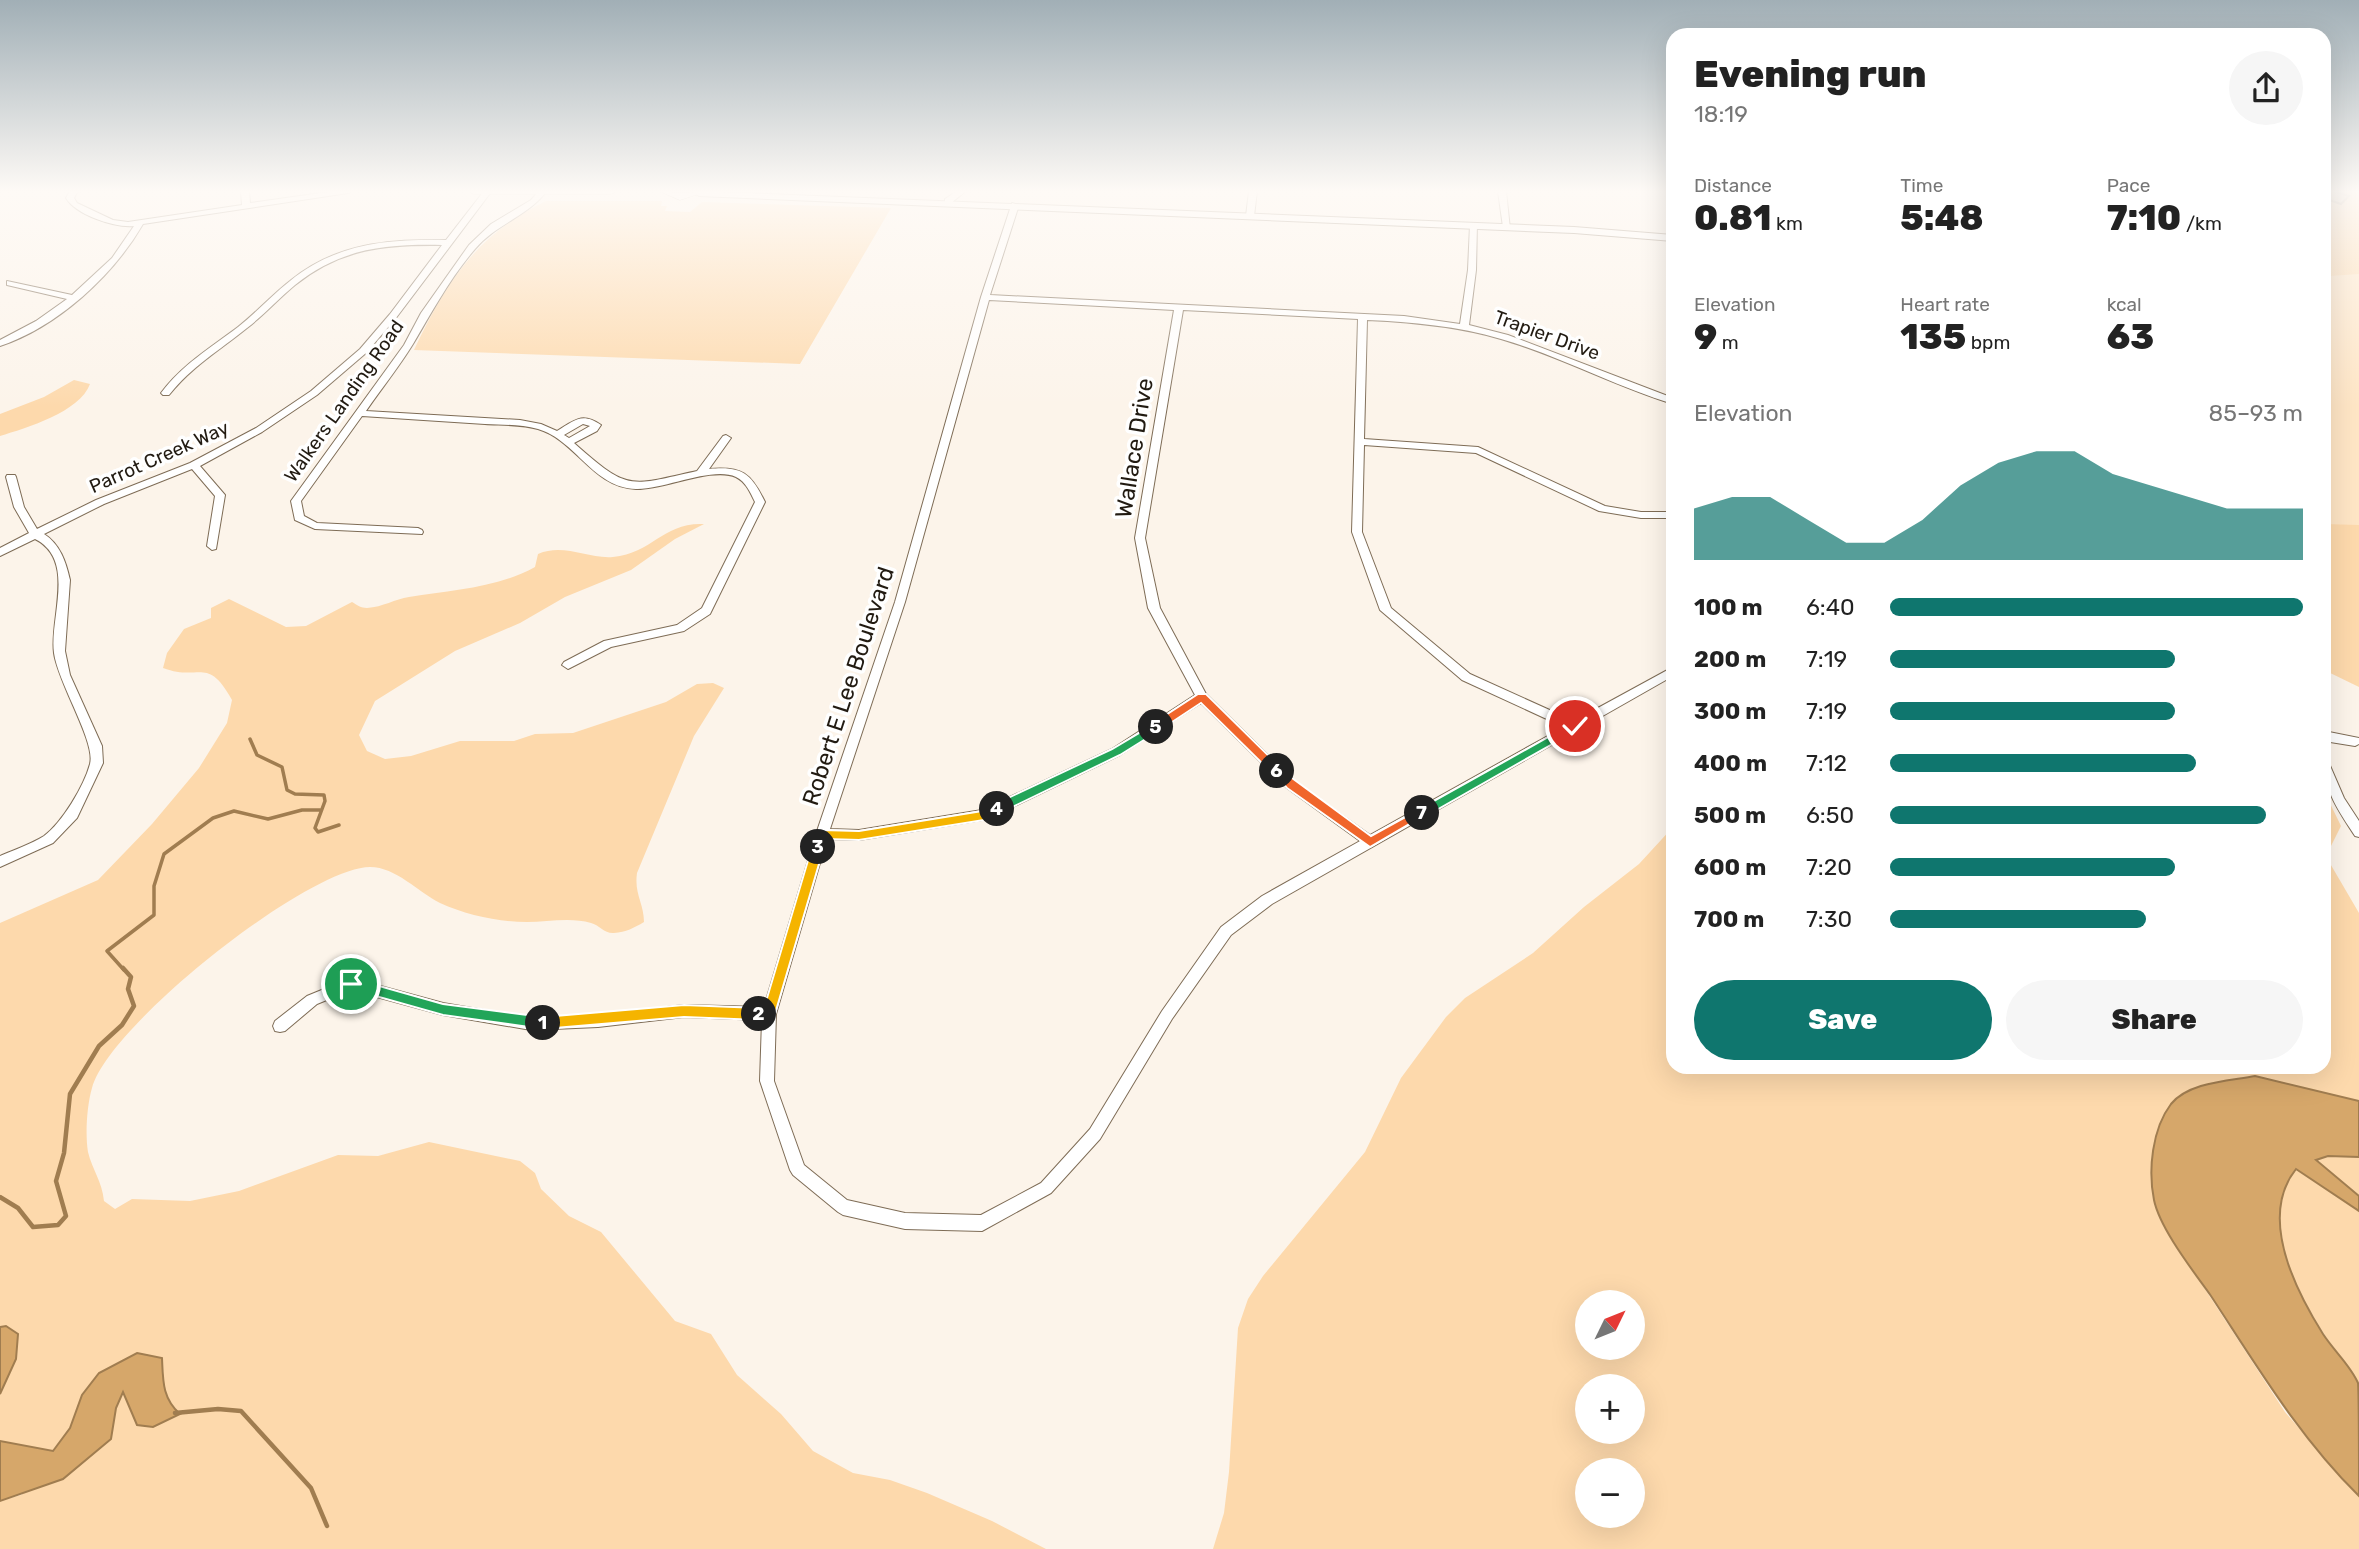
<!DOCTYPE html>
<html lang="en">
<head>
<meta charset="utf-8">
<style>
	body { margin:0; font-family:Rubik,sans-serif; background:#f6f6f6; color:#222; height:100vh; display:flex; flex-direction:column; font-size:26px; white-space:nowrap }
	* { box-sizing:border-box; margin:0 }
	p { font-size:23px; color:#767676 }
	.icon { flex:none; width:38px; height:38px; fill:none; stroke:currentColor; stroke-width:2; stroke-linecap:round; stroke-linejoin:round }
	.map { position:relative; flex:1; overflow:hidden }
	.sheet { position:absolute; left:1666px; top:28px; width:665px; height:1046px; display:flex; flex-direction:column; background:#fff; border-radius:21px; box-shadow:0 7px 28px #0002 }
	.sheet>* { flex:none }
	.needle { width:46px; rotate:47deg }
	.fabs { position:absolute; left:1575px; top:1290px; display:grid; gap:14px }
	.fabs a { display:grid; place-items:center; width:70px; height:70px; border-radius:50%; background:#fff; box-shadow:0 7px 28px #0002; font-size:35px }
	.pin { position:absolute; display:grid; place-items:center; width:60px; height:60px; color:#fff; margin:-30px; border:4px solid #fff; border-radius:50%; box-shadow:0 2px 7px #0007 }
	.km { position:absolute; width:35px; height:35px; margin:-18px; border-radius:50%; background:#222; color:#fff; font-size:19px; line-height:35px; text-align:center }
	.round { display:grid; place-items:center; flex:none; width:74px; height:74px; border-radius:37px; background:#f6f6f6 }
	.overview { display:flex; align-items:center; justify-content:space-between; height:119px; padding:0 28px }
	h1 { font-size:38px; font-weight:800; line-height:52px }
	.stats { display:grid; grid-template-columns:repeat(3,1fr); gap:10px; height:119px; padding:7px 28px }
	.stats div { display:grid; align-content:center }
	.stats b { font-size:35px; font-weight:800 }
	.stats small { font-size:19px; font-weight:400 }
	.stats p { font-size:19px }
	.chart { height:196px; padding:14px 28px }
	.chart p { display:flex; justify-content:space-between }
	.chart svg { width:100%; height:126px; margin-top:7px; fill:#0f766e; opacity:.7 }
	.cta { display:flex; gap:14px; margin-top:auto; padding:14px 28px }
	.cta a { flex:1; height:80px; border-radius:42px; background:#0f766e; color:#fff; font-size:28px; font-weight:800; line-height:80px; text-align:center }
	.cta a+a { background:#f6f6f6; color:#222 }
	ul { padding:0 28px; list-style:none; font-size:23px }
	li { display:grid; grid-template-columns:112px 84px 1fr; align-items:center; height:52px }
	li i { height:18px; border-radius:9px; background:#0f766e }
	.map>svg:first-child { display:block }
	.built { fill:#fee5c5 }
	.green { fill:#fdd9ac; fill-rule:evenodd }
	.water { fill:#d6a76a; stroke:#a07d50; stroke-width:2 }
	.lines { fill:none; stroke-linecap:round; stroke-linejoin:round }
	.stream-far1 { stroke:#a07d50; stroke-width:3.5 }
	.stream { stroke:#a07d50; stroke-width:4.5 }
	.building { fill:#e3cfb7; stroke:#a28f78; stroke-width:2 }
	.minor-casing { stroke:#7e6c56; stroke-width:2 }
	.tertiary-casing { stroke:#7e6c56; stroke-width:2 }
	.secondary-casing { stroke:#7e6c56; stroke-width:1 }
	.minor { fill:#fff; fill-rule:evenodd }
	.tertiary { fill:#fff; fill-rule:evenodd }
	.secondary { fill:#fff; fill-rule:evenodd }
	.split-1 { fill:#22a559; stroke:#fff; stroke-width:2 }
	.split-2 { fill:#f5b400; stroke:#fff; stroke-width:2 }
	.split-3 { fill:#f5b400; stroke:#fff; stroke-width:2 }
	.split-4 { fill:#f5b400; stroke:#fff; stroke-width:2 }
	.split-5 { fill:#22a559; stroke:#fff; stroke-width:2 }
	.split-6 { fill:#f0652b; stroke:#fff; stroke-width:2 }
	.split-7 { fill:#f0652b; stroke:#fff; stroke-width:2 }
	.split-8 { fill:#22a559; stroke:#fff; stroke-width:2 }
	.labels { text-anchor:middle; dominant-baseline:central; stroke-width:7; stroke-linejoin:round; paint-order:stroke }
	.far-street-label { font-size:19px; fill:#221b12; stroke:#fff }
	.street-label { font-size:23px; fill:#221b12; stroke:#fff }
</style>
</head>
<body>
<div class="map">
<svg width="2359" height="1549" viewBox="0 0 2359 1549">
	<rect width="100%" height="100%" fill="#fcf4ea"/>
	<!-- built -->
	<path class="built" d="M 2359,243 L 2359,594 L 2324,566 L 2324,281 Z"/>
	<!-- green -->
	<path class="green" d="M 2324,191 L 2359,191 L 2359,274 L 2329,276 L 2324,281 Z
		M 546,201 L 662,201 L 661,206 L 667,206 L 665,211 L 690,212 L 702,202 L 891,208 L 800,364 L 414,350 C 446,282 477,234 546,201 Z
		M 74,380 L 90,384 C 80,412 26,428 0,436 L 0,414 L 44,397 Z
		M 704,524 L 675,539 L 631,570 L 565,597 L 520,623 L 455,651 L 375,701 L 359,735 L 367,751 L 385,759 L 411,756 L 460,741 L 514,741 L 535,734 L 573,733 L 666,702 L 697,684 L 713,683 L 724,688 L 694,736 L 637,873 C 634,894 644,903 644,922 C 634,928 626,932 614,933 C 605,934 599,925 591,923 C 571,917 547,922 527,922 C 499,922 466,915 440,903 C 418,892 396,867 370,867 C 307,868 108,1026 92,1088 C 87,1105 85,1134 88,1152 C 92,1169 102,1181 104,1201 L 115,1209 L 132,1199 L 190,1201 L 239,1191 L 338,1155 L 378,1156 L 429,1142 L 520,1161 L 535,1173 L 541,1189 L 569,1216 L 601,1232 L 675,1321 L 711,1334 L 737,1375 L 781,1414 L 813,1451 L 853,1473 L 890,1480 L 927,1493 L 992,1521 L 1046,1549 L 0,1549 L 0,1501 L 21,1495 L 111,1439 L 116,1408 L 123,1391 L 169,1405 L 163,1387 L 162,1358 L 137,1353 L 99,1373 L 82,1395 L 70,1428 L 53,1451 L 0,1441 L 0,1394 L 16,1359 L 6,1326 L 0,1327 L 0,923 L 98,880 L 152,824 L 199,768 L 227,723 L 232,700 C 207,655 200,682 163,668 L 167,653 L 184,629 L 211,618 L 211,608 L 229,599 L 286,627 L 306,626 L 352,602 C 357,605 361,608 367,608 C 383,607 395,599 409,597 C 452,590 497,588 535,567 L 538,554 C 564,543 587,559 613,557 C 653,553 663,522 704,524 Z
		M 2324,524 L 2359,525 L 2359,687 L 2324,670 L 2324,650 L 2328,641 L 2324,638 Z
		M 2324,791 L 2341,826 L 2330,848 L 2328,860 L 2359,913 L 2359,1101 L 2255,1076 L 2188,1090 L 2153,1148 L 2154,1201 L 2177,1246 L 2285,1412 L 2359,1496 L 2359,1549 L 1213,1549 L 1224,1513 L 1229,1472 L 1238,1328 L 1248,1299 L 1263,1276 L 1365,1152 L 1401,1078 L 1446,1017 L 1465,998 L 1533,953 L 1584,907 L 1639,864 L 1673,827 L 1673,1068 L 2324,1068 ZM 1587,1302 L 1633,1302 L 1633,1348 L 1587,1348 ZM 1587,1386 L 1633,1386 L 1633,1432 L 1587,1432 ZM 1587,1470 L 1633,1470 L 1633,1516 L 1587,1516 Z
		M 2328,1156 L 2359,1157 L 2359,1196 L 2316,1160 Z
		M 2296,1169 L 2359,1211 L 2359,1384 C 2321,1331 2247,1234 2296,1169 Z"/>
	<!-- water -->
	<path class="water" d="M 2255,1076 L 2359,1101 L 2359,1157 L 2328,1156 L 2316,1160 L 2359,1196 L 2359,1211 L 2296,1169 C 2258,1217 2296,1291 2323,1334 C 2334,1351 2351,1366 2358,1383 C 2359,1395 2359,1477 2359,1496 C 2299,1437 2257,1366 2211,1296 C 2194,1272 2160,1229 2154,1200 C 2148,1170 2152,1129 2171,1104 C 2189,1082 2229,1081 2255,1076 Z
		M 6,1326 L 18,1334 L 16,1359 L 0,1394 L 0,1327 Z
		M 137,1353 L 162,1358 C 163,1380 162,1398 180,1414 L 153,1427 L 137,1425 L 123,1392 L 116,1408 L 111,1439 L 63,1479 L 0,1501 L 0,1441 L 53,1451 L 70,1428 L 82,1395 L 99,1373 Z"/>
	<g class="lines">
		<!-- stream-far1 -->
		<path class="stream-far1" d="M 250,739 L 257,755 L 282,767 L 287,790 L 295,794 L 324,795 L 325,801 L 315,828 L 318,832 L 339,825
			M 124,970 L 107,951 L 154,915 L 154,886 L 164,854 L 213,818 L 234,811 L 268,819 L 302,810 L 320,810"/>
		<!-- stream -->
		<path class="stream" d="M 0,1197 L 18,1208 L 33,1227 L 58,1225 L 66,1216 L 56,1181 L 64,1153 L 70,1094 L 99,1046 L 122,1025 L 134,1006 L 128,989 L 131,977 L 123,968
			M 175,1413 L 218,1409 L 241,1411 L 311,1488 L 327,1526"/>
	</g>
	<!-- building -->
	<path class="building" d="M 2324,191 L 2334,191 L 2349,196 L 2341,204 L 2324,198 Z"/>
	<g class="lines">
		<defs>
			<path id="minor" d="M 70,191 L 78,191 L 74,198 L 77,203 L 113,220 L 128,222 L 242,205 L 241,191 L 249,191 L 250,203 L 335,191 L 352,191 L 348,193 L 143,224 C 113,276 57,327 0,346 L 0,340 L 36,321 L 67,299 L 7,285 L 7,281 L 72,295 L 112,258 L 134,226 C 115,228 76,215 66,198 Z
				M 484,191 L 491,192 L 396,318 L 366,353 L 317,395 L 262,432 L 200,466 L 225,495 L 216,549 L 212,550 L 207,546 L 215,496 L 192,469 L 104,504 L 44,534 C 60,544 66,562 70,580 L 65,651 L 70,675 L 102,746 L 103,763 L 77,818 L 53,843 L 0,867 L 0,856 C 14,850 31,844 44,836 C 62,823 84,786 90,764 C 96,742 58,683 54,653 C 49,619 77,560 35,539 L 0,556 L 0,548 L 29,533 L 14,507 L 6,477 L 7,475 L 15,475 L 16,477 L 24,507 L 37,529 L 96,500 L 190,463 L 256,428 L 311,391 L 360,349 L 390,314 L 442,245 C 386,244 341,248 295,285 C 278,299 264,315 247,328 C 220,350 191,367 169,395 L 163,395 L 161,393 C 182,365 210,348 238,327 C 256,313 272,295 290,281 C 336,243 389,239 446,240 Z
				M 539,191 L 546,192 C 528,216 496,224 475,249 C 450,278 432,312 413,344 C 399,367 381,389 366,411 L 520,420 L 541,424 L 557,431 C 575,420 582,412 601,425 L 597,431 L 574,443 C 629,492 629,486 697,471 L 723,436 L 726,435 L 731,438 L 709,469 C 742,466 751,473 765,502 L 710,614 L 684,631 L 611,647 L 568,669 L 562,665 L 564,662 L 604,641 L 677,625 L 702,608 L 755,502 C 750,492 746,482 736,477 C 712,466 664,490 636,489 C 593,488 576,440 538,429 C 521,424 502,425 485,424 C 444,421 403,419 362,416 L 301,501 L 304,516 L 317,523 L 418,528 L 422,530 L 423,532 L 422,534 L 315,529 L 295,520 L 291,501 L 404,345 L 421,313 L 469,245 L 491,224 L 531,200 ZM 583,424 L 590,426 L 569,438 L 564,435 Z
				M 957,191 L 966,191 L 951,203 L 945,203 L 945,199 Z
				M 1249,191 L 1257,191 L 1254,216 L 1250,218 L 1246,216 Z
				M 1498,191 L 1506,191 L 1510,229 L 1503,227 Z
				M 1012,203 L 1019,205 L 990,295 L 1404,316 L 1460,324 L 1468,270 L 1470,225 L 1477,223 L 1476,270 L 1469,325 L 1508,335 L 1673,398 L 1673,404 C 1614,386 1560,356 1501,339 C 1458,326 1412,322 1367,320 L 1364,439 L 1478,447 L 1605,506 L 1641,512 L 1673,512 L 1673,518 L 1641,518 L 1599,511 L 1476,453 L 1364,445 L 1362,532 L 1391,608 L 1470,674 L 1574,721 L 1673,667 L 1673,676 L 1272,904 L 1231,935 L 1172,1019 L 1100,1139 L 1051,1193 L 982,1231 L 905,1229 L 843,1215 L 838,1212 L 793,1175 L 790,1170 L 760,1081 L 762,1020 L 684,1017 L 598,1027 L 531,1030 L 443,1015 L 351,990 L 317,1004 L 285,1031 L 280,1032 L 275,1031 L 273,1026 L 275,1021 L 307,996 L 351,978 L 443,1003 L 531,1018 L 598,1015 L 684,1005 L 764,1007 L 816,834 L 895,602 L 981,297 ZM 989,300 L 1174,310 L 1135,538 L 1148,608 L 1195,695 L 1112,749 L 982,810 L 859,830 L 830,829 L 905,602 ZM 1183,310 L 1358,319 L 1352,532 L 1380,610 L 1462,680 L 1564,727 L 1370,835 L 1295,782 L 1206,694 L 1160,608 L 1145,538 ZM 1201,703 L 1287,788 L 1360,841 L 1262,896 L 1221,927 L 1162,1011 L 1090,1129 L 1041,1183 L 981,1215 L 905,1213 L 847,1200 L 804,1165 L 774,1081 L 776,1014 L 827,839 L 859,840 L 988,819 L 1120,755 Z
				M 1673,420 L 1673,450 L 1668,447 L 1668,423 Z
				M 2324,731 L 2359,738 L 2359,744 L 2355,746 L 2324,741 Z
				M 2324,759 L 2328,761 L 2344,798 L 2359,821 L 2359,837 L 2355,836 C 2338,810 2324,791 2324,759 Z"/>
			<path id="tertiary" d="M 697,191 L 1574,227 L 1673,235 L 1673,241 L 1574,233 L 699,196 L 694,193 Z"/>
			<path id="secondary" d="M 468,191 L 617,191 L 611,194 L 474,194 Z
				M 659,191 L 681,193 L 708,191 L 680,200 Z"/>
		</defs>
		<!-- minor casing -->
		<use href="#minor" class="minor-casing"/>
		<!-- tertiary casing -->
		<use href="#tertiary" class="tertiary-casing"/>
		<!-- secondary casing -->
		<use href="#secondary" class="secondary-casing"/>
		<!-- minor -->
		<use href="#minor" class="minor"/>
		<!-- tertiary -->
		<use href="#tertiary" class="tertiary"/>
		<!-- secondary -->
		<use href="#secondary" class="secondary"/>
	</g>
	<!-- sky -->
	<linearGradient id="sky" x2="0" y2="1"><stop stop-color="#a1afb6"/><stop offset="0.47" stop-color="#fefaf6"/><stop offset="1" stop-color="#fefaf6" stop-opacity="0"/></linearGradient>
	<rect width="2359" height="407" fill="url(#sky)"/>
	<!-- split-1 -->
	<path class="split-1" d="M 351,978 L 443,1004 L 543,1017 L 550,1023 L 543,1029 L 443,1015 L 347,988 L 345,984 Z"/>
	<!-- split-2 -->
	<path class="split-2" d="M 684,1005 L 759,1008 L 766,1014 L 759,1020 L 684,1017 L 543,1029 L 537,1023 L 543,1017 Z"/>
	<!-- split-3 -->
	<path class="split-3" d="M 818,842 L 824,847 L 775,1014 L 769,1020 L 759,1020 L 753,1014 L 754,1010 L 764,1008 L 812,847 Z"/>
	<!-- split-4 -->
	<path class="split-4" d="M 997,804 L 1002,805 L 1002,812 L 984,820 L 859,840 L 826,839 L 822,851 L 818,852 L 812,847 L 817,831 L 822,830 L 859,831 L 982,811 Z"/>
	<!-- split-5 -->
	<path class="split-5" d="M 1156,723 L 1160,724 L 1160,730 L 1120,755 L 1002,812 L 993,812 L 993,805 L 1112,749 Z"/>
	<!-- split-6 -->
	<path class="split-6" d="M 1198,694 L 1206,694 L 1281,768 L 1281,774 L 1273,774 L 1201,703 L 1160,730 L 1152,730 L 1152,724 Z"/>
	<!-- split-7 -->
	<path class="split-7" d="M 1277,767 L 1371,836 L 1418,810 L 1422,808 L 1428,813 L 1370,847 L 1287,788 L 1271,771 Z"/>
	<!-- split-8 -->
	<path class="split-8" d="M 1575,722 L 1579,723 L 1579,729 L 1426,816 L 1418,816 L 1418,810 Z"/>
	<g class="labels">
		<!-- far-street labels -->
		<g class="far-street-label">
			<text transform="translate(1547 335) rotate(20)">Trapier Drive</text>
			<text transform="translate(344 401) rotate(-55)">Walkers Landing Road</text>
			<text transform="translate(159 457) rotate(-24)">Parrot Creek Way</text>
		</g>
		<!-- street labels -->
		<g class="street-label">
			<text transform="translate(1134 448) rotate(-81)">Wallace Drive</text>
			<text transform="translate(848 686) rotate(-72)">Robert E Lee Boulevard</text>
		</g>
	</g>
</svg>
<div class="fabs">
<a><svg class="needle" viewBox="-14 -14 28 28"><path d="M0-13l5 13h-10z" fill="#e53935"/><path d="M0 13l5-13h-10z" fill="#767676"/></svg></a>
<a>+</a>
<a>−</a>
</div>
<div class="pin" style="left:351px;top:984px;background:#1e9e55"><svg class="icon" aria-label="arrive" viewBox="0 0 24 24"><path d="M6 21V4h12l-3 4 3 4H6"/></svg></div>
<div class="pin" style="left:1575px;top:726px;background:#d93025"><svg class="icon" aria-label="check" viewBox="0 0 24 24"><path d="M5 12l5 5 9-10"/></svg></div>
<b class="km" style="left:543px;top:1023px">1</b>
<b class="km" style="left:759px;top:1014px">2</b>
<b class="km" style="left:818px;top:847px">3</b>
<b class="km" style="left:997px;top:809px">4</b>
<b class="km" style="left:1156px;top:727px">5</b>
<b class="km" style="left:1277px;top:771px">6</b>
<b class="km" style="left:1422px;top:813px">7</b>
<section class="sheet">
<div class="overview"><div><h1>Evening run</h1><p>18:19</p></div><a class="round"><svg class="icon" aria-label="share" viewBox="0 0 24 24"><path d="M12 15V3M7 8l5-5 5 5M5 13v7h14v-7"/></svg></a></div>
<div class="stats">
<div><p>Distance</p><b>0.81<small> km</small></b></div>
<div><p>Time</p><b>5:48</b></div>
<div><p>Pace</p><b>7:10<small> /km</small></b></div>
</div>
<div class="stats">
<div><p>Elevation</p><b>9<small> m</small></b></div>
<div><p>Heart rate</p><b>135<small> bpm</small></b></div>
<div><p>kcal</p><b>63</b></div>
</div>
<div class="chart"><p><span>Elevation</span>85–93 m</p>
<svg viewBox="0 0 160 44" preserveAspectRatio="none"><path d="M0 44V26L10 22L20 22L30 30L40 38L50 38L60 30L70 18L80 10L90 6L100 6L110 14L120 18L130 22L140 26L150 26L160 26V44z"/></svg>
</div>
<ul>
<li><b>100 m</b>6:40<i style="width:100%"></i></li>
<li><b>200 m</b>7:19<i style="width:69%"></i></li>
<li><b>300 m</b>7:19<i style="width:69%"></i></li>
<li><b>400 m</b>7:12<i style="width:74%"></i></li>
<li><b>500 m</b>6:50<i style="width:91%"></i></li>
<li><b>600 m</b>7:20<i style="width:69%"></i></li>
<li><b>700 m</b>7:30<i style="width:62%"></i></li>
</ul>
<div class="cta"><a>Save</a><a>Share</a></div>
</section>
</div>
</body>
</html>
